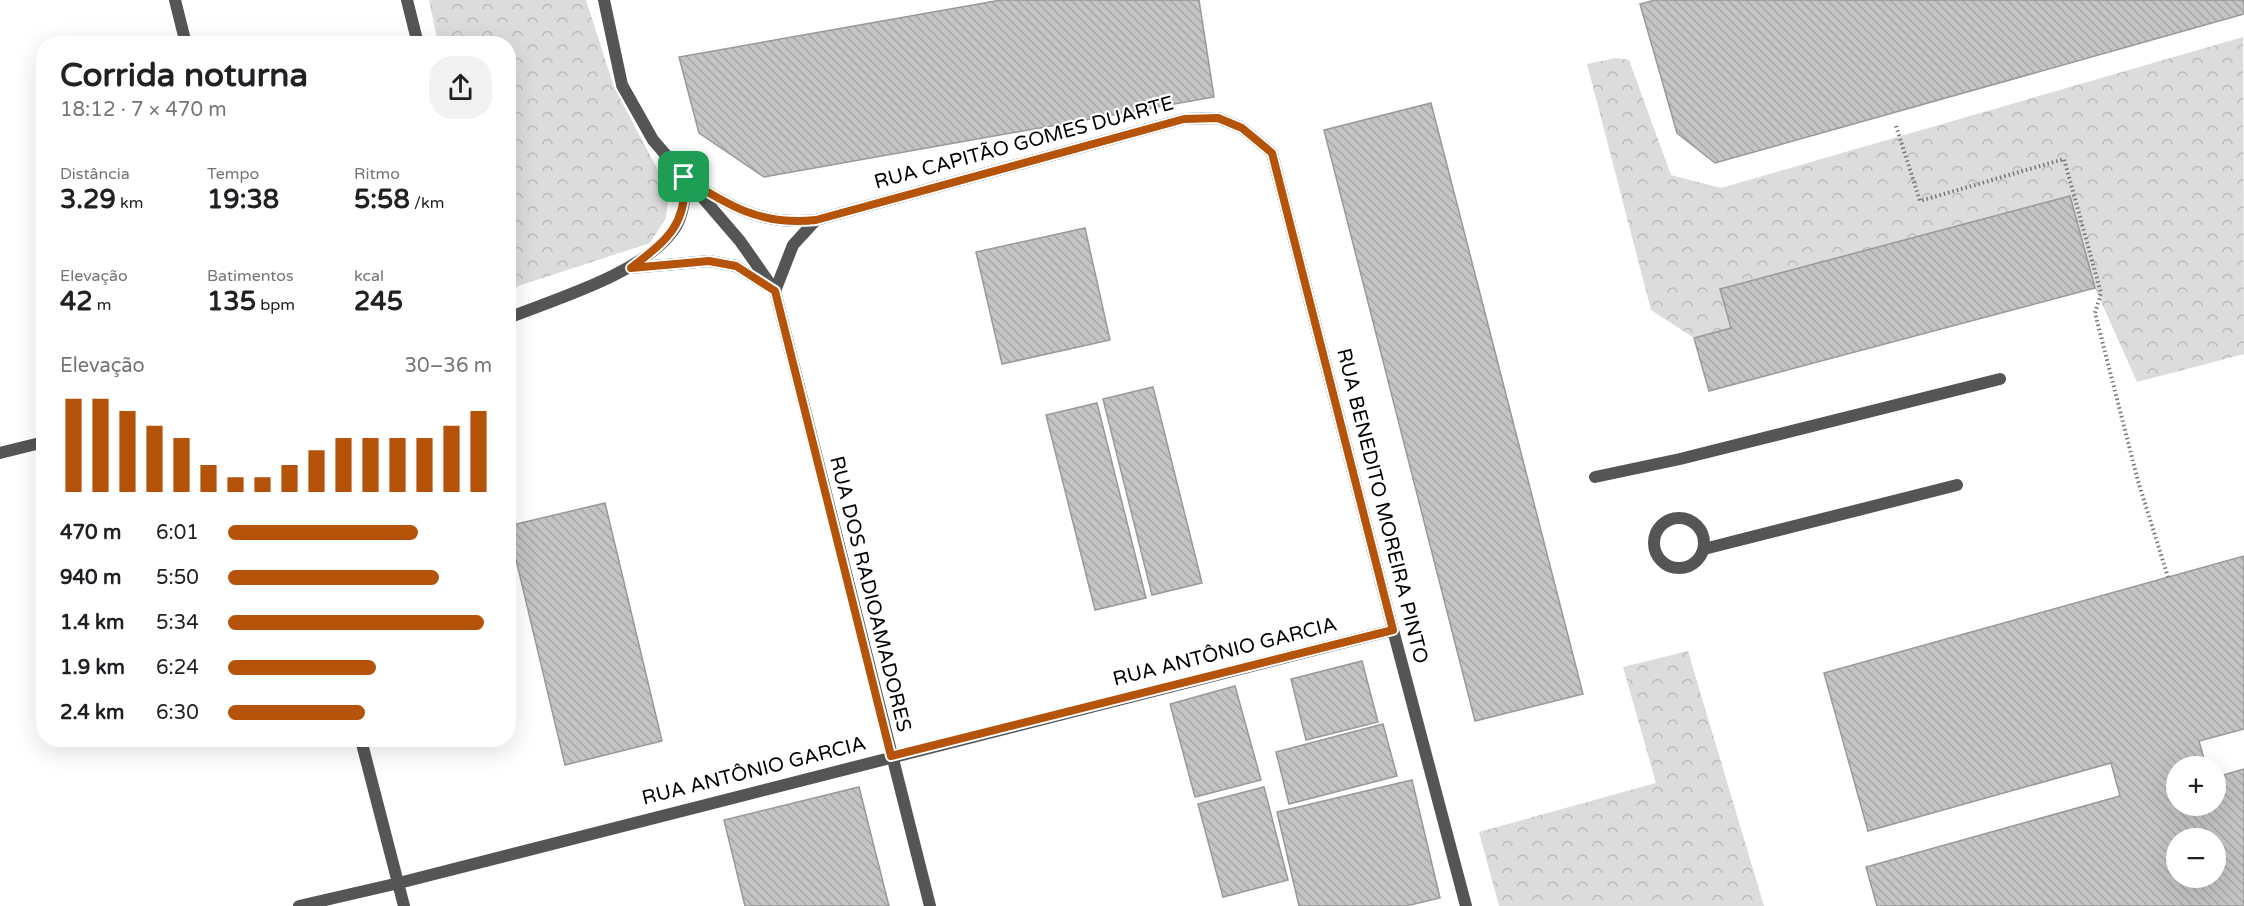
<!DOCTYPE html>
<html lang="pt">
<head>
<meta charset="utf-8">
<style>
	body { margin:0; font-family:"Varela Round",sans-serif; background:#f2f2f2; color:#202124; height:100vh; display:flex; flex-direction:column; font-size:22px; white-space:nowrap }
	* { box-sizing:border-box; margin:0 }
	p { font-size:20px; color:#757577 }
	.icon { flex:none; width:33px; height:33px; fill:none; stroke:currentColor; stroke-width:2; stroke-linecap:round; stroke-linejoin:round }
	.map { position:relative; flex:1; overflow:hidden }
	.panel { position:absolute; left:36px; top:36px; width:480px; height:711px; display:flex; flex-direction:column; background:#fff; border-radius:24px; box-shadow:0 6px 24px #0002 }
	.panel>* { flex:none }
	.controls { position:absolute; left:2166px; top:756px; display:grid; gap:12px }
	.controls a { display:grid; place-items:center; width:60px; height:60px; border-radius:50%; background:#fff; box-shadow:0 6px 24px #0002; font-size:30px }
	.pin { position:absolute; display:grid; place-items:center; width:51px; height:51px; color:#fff; margin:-26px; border-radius:12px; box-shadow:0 3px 9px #0006 }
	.round { display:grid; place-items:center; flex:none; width:63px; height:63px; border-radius:24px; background:#f2f2f2 }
	.headline { display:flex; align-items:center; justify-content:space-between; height:102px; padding:0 24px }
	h1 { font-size:33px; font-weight:700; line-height:45px }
	.stats { display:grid; grid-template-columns:repeat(3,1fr); gap:9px; height:102px; padding:6px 24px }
	.stats div { display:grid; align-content:center }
	.stats b { font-size:26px; font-weight:700 }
	.stats small { font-size:16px; font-weight:400 }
	.stats p { font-size:16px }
	.chart { height:168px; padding:12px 24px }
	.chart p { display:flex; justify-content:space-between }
	.chart svg { width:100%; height:108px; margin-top:6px; stroke:#b45309; stroke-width:6 }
	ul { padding:0 24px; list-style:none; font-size:20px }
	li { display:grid; grid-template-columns:96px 72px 1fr; align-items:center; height:45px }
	li i { height:15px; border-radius:8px; background:#b45309 }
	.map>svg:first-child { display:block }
	.forest { fill:url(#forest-crowns) }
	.building { fill:url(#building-back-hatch); stroke:#999; stroke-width:1.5; fill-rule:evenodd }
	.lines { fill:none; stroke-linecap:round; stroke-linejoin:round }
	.path { stroke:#777; stroke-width:4; stroke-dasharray:1.5 3; stroke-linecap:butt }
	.service { stroke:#555; stroke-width:12 }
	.minor { stroke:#555; stroke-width:12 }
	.route-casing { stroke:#fff; stroke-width:12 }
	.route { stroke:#b45309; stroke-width:8 }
	.labels { text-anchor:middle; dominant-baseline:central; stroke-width:4.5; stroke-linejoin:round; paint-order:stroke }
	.street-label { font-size:20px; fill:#000; stroke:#fff }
</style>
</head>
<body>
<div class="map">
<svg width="2244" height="906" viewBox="0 0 2244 906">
	<defs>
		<pattern id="forest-crowns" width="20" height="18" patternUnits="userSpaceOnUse" patternTransform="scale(1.5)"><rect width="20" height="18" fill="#dcdcdc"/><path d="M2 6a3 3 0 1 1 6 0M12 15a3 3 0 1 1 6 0" fill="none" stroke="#bbb"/></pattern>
		<pattern id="building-back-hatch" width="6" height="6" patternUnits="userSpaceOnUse" patternTransform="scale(1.5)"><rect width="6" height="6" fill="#c4c4c4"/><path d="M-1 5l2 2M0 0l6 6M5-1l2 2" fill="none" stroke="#a7a7a7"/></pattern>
	</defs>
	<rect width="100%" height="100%" fill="#fff"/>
	<!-- forest -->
	<path class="forest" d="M 429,0 L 586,0 L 614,87 L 669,191 L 666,218 L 650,243 L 509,289 L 508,44 L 438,43 Z
		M 2243,37 L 2244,354 L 2137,382 L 2095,288 L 2070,196 L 1721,289 L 1731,328 L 1694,338 L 1651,310 L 1587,64 L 1616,58 L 1629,60 L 1671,175 L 1721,188 Z
		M 1688,651 L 1764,906 L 1499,906 L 1479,832 L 1656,783 L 1623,667 Z"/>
	<!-- building -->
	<path class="building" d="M 1001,0 L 1199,0 L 1214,97 L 764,177 L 699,133 L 679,57 Z
		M 1655,0 L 2244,0 L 2244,14 L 1715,163 L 1677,133 L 1640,4 Z
		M 1431,103 L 1583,694 L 1475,721 L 1324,130 Z
		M 2070,196 L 2095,288 L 1709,391 L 1694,338 L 1731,328 L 1720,289 Z
		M 1085,228 L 1110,340 L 1002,364 L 976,252 Z
		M 1153,387 L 1202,583 L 1152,595 L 1103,399 Z
		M 1097,403 L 1146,598 L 1095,610 L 1046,415 Z
		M 605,503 L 662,741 L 565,765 L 508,526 Z
		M 2244,556 L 2244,729 L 2199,741 L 2206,766 L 2176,766 L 2176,806 L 2216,806 L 2216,777 L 2244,769 L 2244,906 L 1877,906 L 1866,867 L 2120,796 L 2111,763 L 1868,831 L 1824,673 ZM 2176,838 L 2216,838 L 2216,878 L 2176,878 Z
		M 1362,661 L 1378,722 L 1306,740 L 1291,679 Z
		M 1235,686 L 1261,780 L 1195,797 L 1170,704 Z
		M 1383,724 L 1397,776 L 1289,804 L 1276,752 Z
		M 1412,780 L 1440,898 L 1406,906 L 1299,906 L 1277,812 Z
		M 859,787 L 889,906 L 745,906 L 724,820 Z
		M 1264,787 L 1288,880 L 1223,897 L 1198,804 Z"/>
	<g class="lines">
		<!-- path -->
		<path class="path" d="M 1896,126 L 1920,201 L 2064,159 L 2101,293 L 2095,313 L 2138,481 L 2168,577"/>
		<!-- service -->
		<path class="service" d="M 1595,477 L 1680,459 L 2000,379
			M1654 543a25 25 0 1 1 50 0a25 25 0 1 1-50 0Z
			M 1704,549 L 1957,485"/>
		<!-- minor -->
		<path class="minor" d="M 175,0 L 186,44
			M 407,0 L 418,44
			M 604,0 L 622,85 L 653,140 L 740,241 L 775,291 L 930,906
			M 684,177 C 728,206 762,226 816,220 L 1184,119 L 1218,118 L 1242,128 L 1272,153 L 1393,630 L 1466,906
			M 631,268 L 709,261 L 736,266 L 766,285
			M 775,291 L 793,245 L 816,220
			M 508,318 C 558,298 641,274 673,231 C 684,217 686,194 684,177
			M 0,453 L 44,442
			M 361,740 L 404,906
			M 299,906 L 399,883 L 1393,630"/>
	</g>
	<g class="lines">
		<defs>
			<path id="route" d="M 1218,118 L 1242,128 L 1272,153 L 1393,630 L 891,756 L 775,291 L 736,266 L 709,261 L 631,268 C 665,241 688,226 684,177 C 728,206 762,226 816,220 L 1184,119 Z"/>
		</defs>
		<!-- route casing -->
		<use href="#route" class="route-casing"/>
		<!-- route -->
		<use href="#route" class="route"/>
	</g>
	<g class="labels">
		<!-- street labels -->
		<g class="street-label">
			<text transform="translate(1024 143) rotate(-15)">RUA CAPITÃO GOMES DUARTE</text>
			<text transform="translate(1382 506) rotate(76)">RUA BENEDITO MOREIRA PINTO</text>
			<text transform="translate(870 594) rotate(76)">RUA DOS RADIOAMADORES</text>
			<text transform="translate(1225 652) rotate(-14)">RUA ANTÔNIO GARCIA</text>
			<text transform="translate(754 771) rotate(-14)">RUA ANTÔNIO GARCIA</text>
		</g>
	</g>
</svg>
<div class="controls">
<a>+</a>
<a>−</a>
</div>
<div class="pin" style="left:684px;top:177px;background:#1e9e55"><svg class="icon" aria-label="arrive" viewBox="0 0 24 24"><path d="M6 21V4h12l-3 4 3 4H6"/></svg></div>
<section class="panel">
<div class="headline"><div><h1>Corrida noturna</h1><p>18:12 · 7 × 470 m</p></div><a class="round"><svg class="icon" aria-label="share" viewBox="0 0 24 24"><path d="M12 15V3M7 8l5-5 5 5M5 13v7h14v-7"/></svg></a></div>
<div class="stats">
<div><p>Distância</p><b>3.29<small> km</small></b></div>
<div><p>Tempo</p><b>19:38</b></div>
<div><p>Ritmo</p><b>5:58<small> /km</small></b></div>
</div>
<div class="stats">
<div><p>Elevação</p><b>42<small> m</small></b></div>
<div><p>Batimentos</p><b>135<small> bpm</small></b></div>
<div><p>kcal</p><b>245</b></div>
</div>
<div class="chart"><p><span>Elevação</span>30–36 m</p>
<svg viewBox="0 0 160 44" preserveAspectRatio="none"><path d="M5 44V6M15 44V6M25 44V11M35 44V17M45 44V22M55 44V33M65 44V38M75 44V38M85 44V33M95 44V27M105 44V22M115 44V22M125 44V22M135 44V22M145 44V17M155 44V11"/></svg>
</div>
<ul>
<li><b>470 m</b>6:01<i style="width:72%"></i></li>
<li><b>940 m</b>5:50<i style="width:80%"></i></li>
<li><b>1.4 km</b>5:34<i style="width:97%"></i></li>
<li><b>1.9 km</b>6:24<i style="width:56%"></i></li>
<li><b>2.4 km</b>6:30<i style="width:52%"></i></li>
</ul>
</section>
</div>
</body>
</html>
